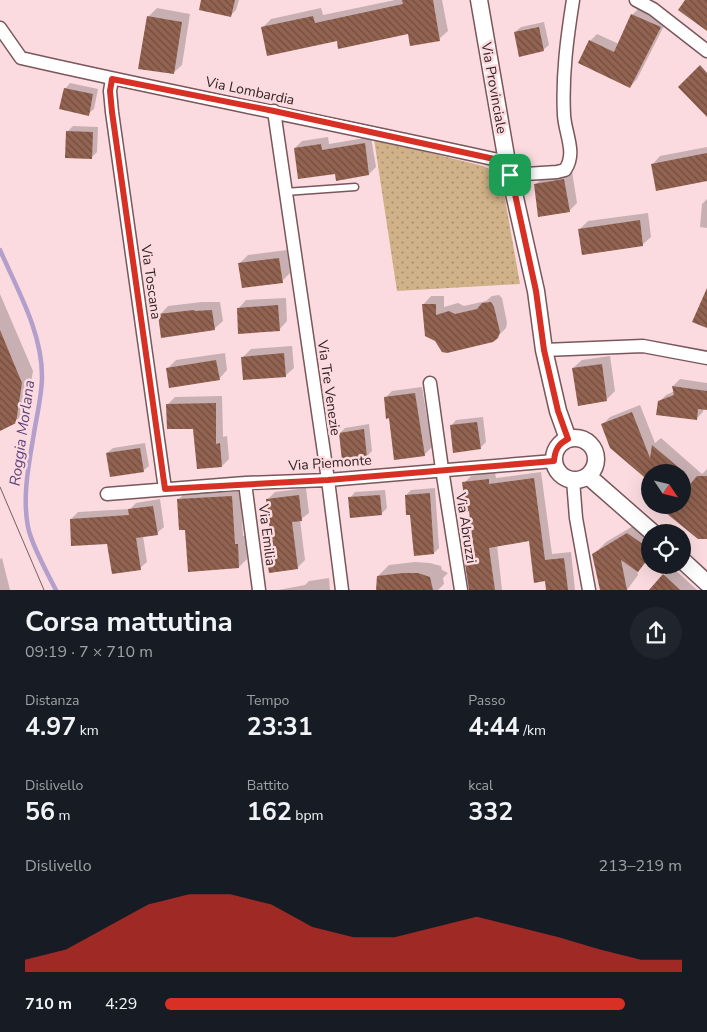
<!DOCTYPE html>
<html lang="it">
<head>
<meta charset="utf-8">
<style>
	body { margin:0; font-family:"Nunito Sans",sans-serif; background:#20242c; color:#f1f3f6; height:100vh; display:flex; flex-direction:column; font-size:19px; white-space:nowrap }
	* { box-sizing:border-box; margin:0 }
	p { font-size:16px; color:#9ea1a6 }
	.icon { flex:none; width:28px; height:28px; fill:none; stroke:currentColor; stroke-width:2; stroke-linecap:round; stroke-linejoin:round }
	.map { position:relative; height:590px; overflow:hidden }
	.panel { display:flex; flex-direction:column; background:#171b24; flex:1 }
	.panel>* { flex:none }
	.needle { width:32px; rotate:125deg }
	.buttons { position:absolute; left:641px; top:464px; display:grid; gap:10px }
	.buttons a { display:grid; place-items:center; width:50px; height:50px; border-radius:50%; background:#171b24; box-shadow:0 5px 20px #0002; font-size:25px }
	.pin { position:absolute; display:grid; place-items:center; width:42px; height:42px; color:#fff; margin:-21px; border-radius:10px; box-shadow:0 2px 8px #0006 }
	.round { display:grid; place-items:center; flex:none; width:52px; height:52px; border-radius:26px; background:#20242c }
	.headline { display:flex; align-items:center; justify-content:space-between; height:85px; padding:0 25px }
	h1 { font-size:28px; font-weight:700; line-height:38px }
	.figures { display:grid; grid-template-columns:repeat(3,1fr); gap:8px; height:85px; padding:5px 25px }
	.figures div { display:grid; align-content:center }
	.figures b { font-size:25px; font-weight:700 }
	.figures small { font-size:14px; font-weight:400 }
	.figures p { font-size:14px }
	.chart { height:140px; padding:10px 25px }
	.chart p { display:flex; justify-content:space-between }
	.chart svg { width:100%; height:90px; margin-top:5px; fill:#d93025; opacity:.7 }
	ul { padding:0 25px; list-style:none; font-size:16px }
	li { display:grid; grid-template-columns:80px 60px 1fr; align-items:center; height:38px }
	li i { height:12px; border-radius:6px; background:#d93025 }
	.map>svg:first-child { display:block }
	.park { fill:url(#park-dots) }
	.shadow { fill:#0003 }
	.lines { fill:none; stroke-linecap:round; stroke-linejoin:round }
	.stream { stroke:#b29fcc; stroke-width:4.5 }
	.building { fill:url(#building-back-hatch) }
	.service-casing { stroke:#79575c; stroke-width:9 }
	.minor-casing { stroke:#79575c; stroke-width:15 }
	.tertiary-casing { stroke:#79575c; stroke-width:19 }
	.service { stroke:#fff; stroke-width:6 }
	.minor { stroke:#fff; stroke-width:12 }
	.tertiary { stroke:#fff; stroke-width:16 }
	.tram { stroke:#746062; stroke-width:1 }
	.route-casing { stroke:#fff; stroke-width:10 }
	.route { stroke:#d93025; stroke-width:6 }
	.labels { text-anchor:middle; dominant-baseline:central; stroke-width:5; stroke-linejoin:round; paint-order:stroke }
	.street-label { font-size:14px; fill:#332426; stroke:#fbdbdf }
	.water-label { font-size:15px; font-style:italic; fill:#5d427d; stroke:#fbdbdf }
</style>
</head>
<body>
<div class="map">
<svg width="707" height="590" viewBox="0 0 707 590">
	<defs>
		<pattern id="park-dots" width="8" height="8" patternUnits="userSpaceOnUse" patternTransform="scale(1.25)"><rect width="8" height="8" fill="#d0b188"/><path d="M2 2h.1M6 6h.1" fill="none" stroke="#a9906f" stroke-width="1.8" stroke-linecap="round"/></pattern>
		<pattern id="building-back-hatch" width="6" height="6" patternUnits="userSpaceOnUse" patternTransform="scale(1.25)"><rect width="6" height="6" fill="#926351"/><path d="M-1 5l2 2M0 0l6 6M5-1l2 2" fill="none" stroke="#714d40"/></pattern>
	</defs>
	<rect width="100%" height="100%" fill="#fbdbdf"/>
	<!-- park -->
	<path class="park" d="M 374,139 L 483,166 L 498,173 L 502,182 L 520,284 L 397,291 Z"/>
	<!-- shadow -->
	<path class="shadow" d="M 203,0 L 239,0 L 236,10 L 231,15 Z
		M 395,0 L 442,0 L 448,31 L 439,39 L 409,32 L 338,39 L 262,28 L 271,19 L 321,8 L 323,15 Z
		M 640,7 L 667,20 L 637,79 L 630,87 L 590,41 L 597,34 L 619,44 L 632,15 Z
		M 157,8 L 190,14 L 182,65 L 173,73 L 148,17 Z
		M 544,22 L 549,45 L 543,50 L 515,32 L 521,27 Z
		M 70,83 L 98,89 L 94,109 L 88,114 L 65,89 Z
		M 73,126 L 98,127 L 97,152 L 91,158 L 67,132 Z
		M 328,137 L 329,144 L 371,137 L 376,167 L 369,174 L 336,173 L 295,148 L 302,141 Z
		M 707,147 L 707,180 L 652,165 L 660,156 Z
		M 572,171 L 577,203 L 569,211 L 535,185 L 544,176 Z
		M 707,199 L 707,228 L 700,227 L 702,204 Z
		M 648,213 L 651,237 L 642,245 L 580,229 L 588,221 Z
		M 287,250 L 290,273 L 282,281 L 240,263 L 248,255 Z
		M 0,294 L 33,371 L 26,411 L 15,422 L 0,430 Z
		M 499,295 L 502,298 L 507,323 L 506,328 L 497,337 L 447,352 L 423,305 L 431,296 L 444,296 L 444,307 L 458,303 L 464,306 L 486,301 L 492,296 Z
		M 286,298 L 287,321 L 279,330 L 238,309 L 246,300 Z
		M 202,302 L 220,302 L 223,321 L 214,329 L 160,315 L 168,306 Z
		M 292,346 L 294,368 L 285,376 L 243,357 L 251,349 Z
		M 225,353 L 227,370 L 219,379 L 167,369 L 176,360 Z
		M 610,356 L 615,391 L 606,400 L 573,368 L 582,360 Z
		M 680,379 L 707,383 L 707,408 L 704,408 L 703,412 L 696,419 L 659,402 L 666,395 L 675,391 L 673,386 Z
		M 422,387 L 432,447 L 425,454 L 395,458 L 390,417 L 385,398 L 392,391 Z
		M 222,396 L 223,437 L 227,436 L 229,459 L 222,466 L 195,428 L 168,404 L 175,397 Z
		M 640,405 L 655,443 L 661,438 L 702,474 L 707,469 L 707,538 L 675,505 L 682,505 L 682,472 L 650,472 L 650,481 L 602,425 L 610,417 Z
		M 483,417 L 486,442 L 480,448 L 451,426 L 456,420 Z
		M 369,424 L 372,451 L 367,456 L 340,433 L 345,428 Z
		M 145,443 L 149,466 L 143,471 L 107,453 L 113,448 Z
		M 495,472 L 496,478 L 541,472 L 552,554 L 571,552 L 575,590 L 547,590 L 546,580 L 530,540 L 497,545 L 502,590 L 469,590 L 467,565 L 476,558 L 470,510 L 464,483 L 471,476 Z
		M 240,488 L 243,536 L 246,536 L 247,559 L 239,567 L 186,529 L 178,500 L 187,491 Z
		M 306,488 L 309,513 L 300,520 L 305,560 L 298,567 L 266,540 L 272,534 L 268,499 L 275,492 Z
		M 435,488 L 439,548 L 434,553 L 406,495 L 411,490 Z
		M 385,490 L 387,508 L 381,514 L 350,498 L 355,492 Z
		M 160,499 L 164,527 L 157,533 L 143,536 L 147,562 L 140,568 L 108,543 L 71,519 L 78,512 L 130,509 L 136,503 Z
		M 640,522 L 650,532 L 650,558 L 637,571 L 638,575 L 627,590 L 601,590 L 594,554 L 606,542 Z
		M 2,558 L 10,590 L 0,590 L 0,559 Z
		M 415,562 L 430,563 L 441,566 L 442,570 L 448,573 L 443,578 L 444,584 L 438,590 L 378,590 L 378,576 L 389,565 Z
		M 672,567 L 697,590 L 650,590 Z
		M 329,578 L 330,590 L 278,590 L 305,585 L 309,581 Z"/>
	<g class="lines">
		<!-- stream -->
		<path class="stream" d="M 0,250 C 17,289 42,332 42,376 C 42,395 37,414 34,433 C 29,463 22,496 28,527 C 31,543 48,575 56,590"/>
	</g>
	<!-- building -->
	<path class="building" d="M 201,0 L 235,0 L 231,17 L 199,10 Z
		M 402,0 L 433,0 L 440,41 L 410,46 L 408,34 L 338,49 L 337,41 L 267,56 L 261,27 L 313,16 L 315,23 L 403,4 Z
		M 685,0 L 707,0 L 707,31 L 678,10 Z
		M 631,14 L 661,27 L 630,88 L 578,63 L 589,40 L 614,52 Z
		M 147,16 L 182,22 L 174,74 L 138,69 Z
		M 539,27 L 544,51 L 519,57 L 514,32 Z
		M 700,65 L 707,73 L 707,117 L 678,87 Z
		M 64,88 L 93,94 L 89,116 L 59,109 Z
		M 66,131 L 93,132 L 92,159 L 65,158 Z
		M 365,143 L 369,175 L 336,181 L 335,174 L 298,179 L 294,148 L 321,144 L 322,150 Z
		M 707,153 L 707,181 L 656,191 L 651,164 Z
		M 564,179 L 570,212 L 538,217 L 534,184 Z
		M 640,220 L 643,246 L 582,255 L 578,229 Z
		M 279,258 L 283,283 L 242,288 L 238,263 Z
		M 707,288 L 707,328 L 692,322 Z
		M 491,302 L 494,307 L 500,332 L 498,338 L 493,342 L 447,353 L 442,352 L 435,341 L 425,336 L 422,304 L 436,304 L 436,315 L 449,311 L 455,314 L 477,309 L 482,303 Z
		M 278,305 L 280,331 L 238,334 L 237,308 Z
		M 194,310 L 195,311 L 212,310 L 215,330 L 161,338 L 158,314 Z
		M 0,330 L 22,383 L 16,423 L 0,431 Z
		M 284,353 L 286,377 L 243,380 L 241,357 Z
		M 216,360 L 220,380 L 169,388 L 166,368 Z
		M 602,364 L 607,401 L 578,406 L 572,368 Z
		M 672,386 L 707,391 L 707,410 L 698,409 L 697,420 L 656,415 L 658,401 L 674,395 Z
		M 415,393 L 425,456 L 394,460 L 389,418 L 386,419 L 384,397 Z
		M 216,403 L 216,444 L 220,443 L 222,467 L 197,469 L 193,429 L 167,429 L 166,404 Z
		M 632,412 L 650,458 L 652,445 L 684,472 L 650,472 L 650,482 L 610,448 L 601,424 Z
		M 477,422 L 481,449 L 453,453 L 450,425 Z
		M 364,429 L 367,457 L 342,461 L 339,433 Z
		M 140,448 L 144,472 L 110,477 L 106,453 Z
		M 697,476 L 707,476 L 707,539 L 698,539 L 666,513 L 673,505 L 682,505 L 682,494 Z
		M 534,478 L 545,560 L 564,558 L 568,590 L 546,590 L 545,581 L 534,583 L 529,541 L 489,548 L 495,590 L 469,590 L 465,564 L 475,563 L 469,511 L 466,512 L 462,482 L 489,479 L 489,484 Z
		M 430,493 L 434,554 L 414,556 L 410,515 L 406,515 L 405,495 Z
		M 299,495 L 302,521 L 292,522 L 298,569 L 269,573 L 264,539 L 271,539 L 266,499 Z
		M 380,495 L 382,515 L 350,518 L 348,497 Z
		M 232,496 L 235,544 L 238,544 L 239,568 L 188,572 L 185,530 L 179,530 L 177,499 Z
		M 153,506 L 158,535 L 136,538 L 141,570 L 112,574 L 107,544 L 71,546 L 70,519 L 129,515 L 128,509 Z
		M 627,533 L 650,549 L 650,556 L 638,572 L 621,560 L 627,590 L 600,590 L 592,554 Z
		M 403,573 L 418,573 L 430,577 L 433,590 L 376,590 L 377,576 Z
		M 663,574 L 680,590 L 649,590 Z"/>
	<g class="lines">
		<defs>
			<path id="service" d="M 285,192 L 355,187"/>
			<path id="minor" d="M 636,0 L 653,9 L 707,51
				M 0,28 L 21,58 C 183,95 346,126 507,162
				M 112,79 L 110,91 L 112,112 L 165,489
				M 274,111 L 328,480 L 342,590
				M 510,175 L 557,172 L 565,170 C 577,153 565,134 564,115 C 562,76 567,38 573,0
				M 544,350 L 643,346 L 707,358
				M 430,383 L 442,469 L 461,590
				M 573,480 L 576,518 L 589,590
				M 245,483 L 259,590
				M 107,494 L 245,483 L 328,480 L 554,461"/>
			<path id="tertiary" d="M 479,0 L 507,162 L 536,291 L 544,350 L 558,411 L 568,439
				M554 459a21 21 0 1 1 42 0a21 21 0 1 1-42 0Z
				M 588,476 L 652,532
				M 682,560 L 707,583"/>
		</defs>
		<!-- service casing -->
		<use href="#service" class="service-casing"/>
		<!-- minor casing -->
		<use href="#minor" class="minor-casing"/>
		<!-- tertiary casing -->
		<use href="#tertiary" class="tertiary-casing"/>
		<!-- service -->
		<use href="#service" class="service"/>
		<!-- minor -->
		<use href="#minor" class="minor"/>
		<!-- tertiary -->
		<use href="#tertiary" class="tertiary"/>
		<!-- tram -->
		<path class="tram" d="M 0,487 L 44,590"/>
	</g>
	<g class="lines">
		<defs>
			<path id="route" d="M 112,79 L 274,111 L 508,162 L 536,291 L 544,350 L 558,411 L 568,439 C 558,444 555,450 554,461 L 328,480 L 165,489 L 112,112 L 110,91 Z"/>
		</defs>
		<!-- route casing -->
		<use href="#route" class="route-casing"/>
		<!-- route -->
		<use href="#route" class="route"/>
	</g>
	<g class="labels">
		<!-- street labels -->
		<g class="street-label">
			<text transform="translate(494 88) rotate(80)">Via Provinciale</text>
			<text transform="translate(250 91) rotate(12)">Via Lombardia</text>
			<text transform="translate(151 282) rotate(82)">Via Toscana</text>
			<text transform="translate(329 388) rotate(82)">Via Tre Venezie</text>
			<text transform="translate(330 463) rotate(-4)">Via Piemonte</text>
			<text transform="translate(466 528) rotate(81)">Via Abruzzi</text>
			<text transform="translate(267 535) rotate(83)">Via Emilia</text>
		</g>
		<!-- water labels -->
		<g class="water-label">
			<text transform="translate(22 433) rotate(-82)">Roggia Morlana</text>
		</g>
	</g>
</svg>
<div class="buttons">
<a><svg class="needle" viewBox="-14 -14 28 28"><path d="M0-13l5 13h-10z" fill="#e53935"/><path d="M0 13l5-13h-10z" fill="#9ea1a6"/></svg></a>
<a><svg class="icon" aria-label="locate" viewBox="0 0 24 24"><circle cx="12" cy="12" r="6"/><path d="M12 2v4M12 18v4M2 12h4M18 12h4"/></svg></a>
</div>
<div class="pin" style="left:510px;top:175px;background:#1e9e55"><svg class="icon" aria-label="arrive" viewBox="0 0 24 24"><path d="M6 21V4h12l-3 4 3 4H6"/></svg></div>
</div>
<section class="panel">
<div class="headline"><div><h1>Corsa mattutina</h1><p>09:19 · 7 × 710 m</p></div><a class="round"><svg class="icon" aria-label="share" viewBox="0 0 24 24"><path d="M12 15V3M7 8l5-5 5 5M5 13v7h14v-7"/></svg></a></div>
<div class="figures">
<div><p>Distanza</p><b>4.97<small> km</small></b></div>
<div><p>Tempo</p><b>23:31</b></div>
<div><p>Passo</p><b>4:44<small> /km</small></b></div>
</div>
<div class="figures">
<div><p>Dislivello</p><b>56<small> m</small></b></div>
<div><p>Battito</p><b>162<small> bpm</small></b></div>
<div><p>kcal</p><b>332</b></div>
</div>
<div class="chart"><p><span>Dislivello</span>213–219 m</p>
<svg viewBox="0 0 160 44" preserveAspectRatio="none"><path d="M0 44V38L10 33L20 22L30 11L40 6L50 6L60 11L70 22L80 27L90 27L100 22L110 17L120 22L130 27L140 33L150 38L160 38V44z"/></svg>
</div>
<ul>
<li><b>710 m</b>4:29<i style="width:89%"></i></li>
</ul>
</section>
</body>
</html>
